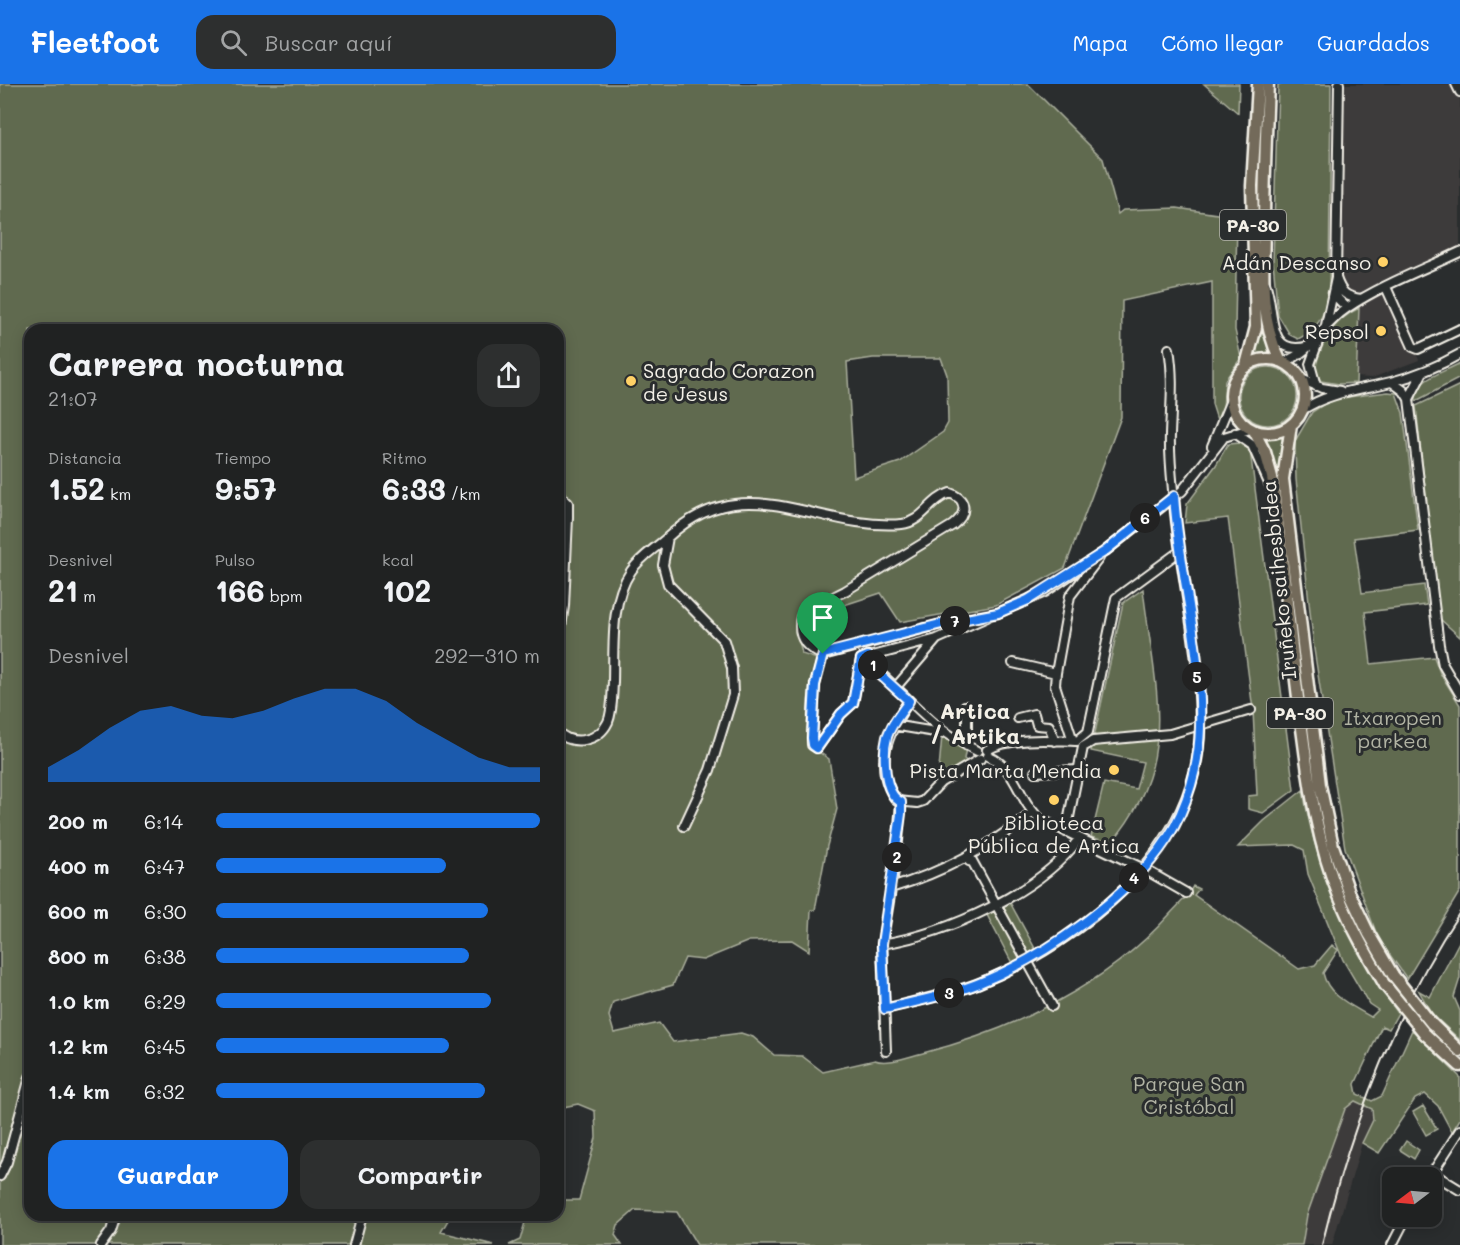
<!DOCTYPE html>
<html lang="es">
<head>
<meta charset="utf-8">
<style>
	body { margin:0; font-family:Mali,sans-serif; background:#2d2f2f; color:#f1f3f6; height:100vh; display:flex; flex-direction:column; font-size:22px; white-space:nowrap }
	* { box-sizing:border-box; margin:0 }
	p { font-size:20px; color:#a2a4a5 }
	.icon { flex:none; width:33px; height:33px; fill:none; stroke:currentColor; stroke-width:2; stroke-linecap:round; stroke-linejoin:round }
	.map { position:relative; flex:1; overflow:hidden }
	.drawer { position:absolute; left:24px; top:240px; width:540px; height:897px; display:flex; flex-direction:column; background:#202222; border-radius:18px; box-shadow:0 3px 15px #0003,0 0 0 2px #3d3f40 }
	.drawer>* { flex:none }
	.needle { width:39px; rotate:254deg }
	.controls { position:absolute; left:1382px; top:1083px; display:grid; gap:12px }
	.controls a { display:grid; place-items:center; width:60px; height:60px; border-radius:12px; background:#202222; box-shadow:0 3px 15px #0003,0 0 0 2px #3d3f40; font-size:30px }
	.pin { position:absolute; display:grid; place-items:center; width:51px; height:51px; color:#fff; margin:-62px -26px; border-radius:50% 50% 50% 0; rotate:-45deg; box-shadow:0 0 6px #0007 }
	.pin .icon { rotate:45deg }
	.km { position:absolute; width:30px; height:30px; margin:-15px; border-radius:50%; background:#222; color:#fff; font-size:16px; line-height:30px; text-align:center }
	.round { display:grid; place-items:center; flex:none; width:63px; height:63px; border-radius:18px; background:#2d2f2f }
	.summary { display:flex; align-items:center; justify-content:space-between; height:102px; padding:0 24px }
	h1 { font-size:33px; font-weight:700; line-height:45px }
	.metrics { display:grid; grid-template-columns:repeat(3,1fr); gap:9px; height:102px; padding:6px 24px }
	.metrics div { display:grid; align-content:center }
	.metrics b { font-size:30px; font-weight:700 }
	.metrics small { font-size:16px; font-weight:400 }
	.metrics p { font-size:16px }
	.chart { height:168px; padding:12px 24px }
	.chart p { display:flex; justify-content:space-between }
	.chart svg { width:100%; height:108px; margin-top:6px; fill:#1a73e8; opacity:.7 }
	.button { display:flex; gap:12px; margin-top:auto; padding:12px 24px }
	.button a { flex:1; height:69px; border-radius:18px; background:#1a73e8; color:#fff; font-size:24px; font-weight:700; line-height:69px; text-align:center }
	.button a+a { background:#2d2f2f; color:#f1f3f6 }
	ul { padding:0 24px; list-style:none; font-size:20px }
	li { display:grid; grid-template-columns:96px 72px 1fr; align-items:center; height:45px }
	li i { height:15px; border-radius:8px; background:#1a73e8 }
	header { display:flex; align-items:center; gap:36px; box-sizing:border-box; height:84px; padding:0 30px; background:#1a73e8; color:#fff }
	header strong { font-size:28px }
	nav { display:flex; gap:33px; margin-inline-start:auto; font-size:21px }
	.search { width:420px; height:54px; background:#2d2f2f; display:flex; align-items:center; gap:15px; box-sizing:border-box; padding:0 21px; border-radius:18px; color:#a2a4a5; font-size:22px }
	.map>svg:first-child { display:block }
	.built { fill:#3e3b3b }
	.green { fill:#616a50; stroke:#aaae9c; stroke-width:1.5; fill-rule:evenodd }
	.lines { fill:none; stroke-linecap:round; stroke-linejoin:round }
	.minor-casing { stroke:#f4f1e8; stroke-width:12 }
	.highway-casing { stroke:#f4f1e8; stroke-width:15 }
	.minor { stroke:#2a2d2e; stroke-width:8 }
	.highway { stroke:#736b5a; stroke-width:10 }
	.rail { stroke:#f4f1e8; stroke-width:2 }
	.highway-bridge-casing { stroke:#f4f1e8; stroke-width:15; stroke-linecap:butt }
	.highway-bridge { stroke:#736b5a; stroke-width:10 }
	.route-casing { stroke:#fff; stroke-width:12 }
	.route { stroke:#1a73e8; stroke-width:8 }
	.poi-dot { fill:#ffd166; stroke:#2a2d2e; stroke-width:2 }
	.labels { text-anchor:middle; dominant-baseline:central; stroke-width:6; stroke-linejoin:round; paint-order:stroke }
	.shield { fill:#2a2d2e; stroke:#b7b6b0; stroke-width:1.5 }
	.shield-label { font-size:18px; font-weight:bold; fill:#f4f1e8 }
	.poi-label { font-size:20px; fill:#f4f1e8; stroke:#2a2d2e; text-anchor:end }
	.street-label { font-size:20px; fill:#f4f1e8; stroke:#2a2d2e }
	.park-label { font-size:20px; fill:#b2b4a4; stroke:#2a2d2e }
	.quarter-label { font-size:22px; font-weight:bold; fill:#f4f1e8; stroke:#2a2d2e }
</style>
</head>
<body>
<header>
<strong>Fleetfoot</strong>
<div class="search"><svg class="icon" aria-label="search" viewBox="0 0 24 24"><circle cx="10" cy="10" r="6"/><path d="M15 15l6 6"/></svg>Buscar aquí</div>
<nav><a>Mapa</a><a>Cómo llegar</a><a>Guardados</a></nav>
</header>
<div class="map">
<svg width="1460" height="1161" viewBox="0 0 1460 1161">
	<rect width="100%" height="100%" fill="#2a2d2e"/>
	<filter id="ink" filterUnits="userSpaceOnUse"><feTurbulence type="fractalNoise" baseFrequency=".0167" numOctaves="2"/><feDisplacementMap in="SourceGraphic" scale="12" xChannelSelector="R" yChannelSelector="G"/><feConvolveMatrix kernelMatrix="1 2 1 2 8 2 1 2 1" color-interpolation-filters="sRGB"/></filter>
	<g filter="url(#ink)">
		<!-- built -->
		<path class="built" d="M 1334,0 L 1460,0 L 1460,176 L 1457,170 L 1386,203 L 1419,276 L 1372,294 L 1356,293 L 1359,224 L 1326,241 Z
			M 1355,1017 L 1370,1023 L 1373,1036 L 1362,1059 L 1332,1161 L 1302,1161 L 1307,1131 L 1345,1025 Z"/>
		<!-- green -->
		<path class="green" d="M 0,0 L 1028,0 L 1103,75 L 1118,130 L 1123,126 L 1177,124 L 1237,133 L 1235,246 L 1241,274 L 1225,296 L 1223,325 L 1218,339 L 1212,320 L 1212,198 L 1122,217 L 1121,333 L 1065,484 L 996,521 L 900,538 L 881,509 L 795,537 L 802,570 L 817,575 L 808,617 L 807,660 L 829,675 L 837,725 L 827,762 L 815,826 L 811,826 L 809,867 L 792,856 L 749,857 L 703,876 L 685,874 L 673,901 L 613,918 L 609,932 L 614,949 L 659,939 L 673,958 L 741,949 L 753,953 L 774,971 L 802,972 L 823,988 L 875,976 C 887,981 910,972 923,969 C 1014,946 1107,901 1170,830 C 1178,821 1188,813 1193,802 L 1199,805 L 1194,811 L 1299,885 L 1315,881 L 1332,861 L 1338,866 L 1323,889 C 1328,912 1351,921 1371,933 L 1378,926 L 1369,920 L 1343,876 L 1308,790 L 1304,766 L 1294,761 L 1238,763 L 1264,737 L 1303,706 C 1317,787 1349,863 1398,929 L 1389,945 L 1382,942 L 1355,1000 L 1357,1010 L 1372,1017 L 1382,1012 L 1412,946 L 1460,993 L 1460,1035 L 1452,1048 L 1438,1022 L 1425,1010 L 1415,1015 L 1379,1069 L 1362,1059 L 1373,1036 L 1372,1025 L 1355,1017 L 1345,1025 L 1307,1131 L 1302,1161 L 697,1161 L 677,1128 L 635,1126 L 618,1141 L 615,1151 L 622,1161 L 509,1161 L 520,1156 L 527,1131 L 558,1131 L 558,1116 L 579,1116 L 596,1054 L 595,1027 L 578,1020 L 558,1024 L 558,246 L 30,246 L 30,1131 L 451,1131 L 441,1148 L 494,1161 L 0,1161 ZM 873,274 L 941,274 L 947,291 L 948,339 L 943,348 L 900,378 L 854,393 L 847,278 Z
			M 1204,0 L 1239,0 L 1238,29 Z
			M 1278,0 L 1331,0 L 1329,212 C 1324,232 1317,246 1298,255 L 1290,251 L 1278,231 L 1273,177 Z
			M 1359,224 L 1356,299 L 1339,300 L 1321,297 L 1315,286 C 1321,258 1332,237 1359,224 Z
			M 1262,238 L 1265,256 L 1271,268 L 1256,270 Z
			M 1460,279 L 1460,294 L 1416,317 C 1414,294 1444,289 1460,279 Z
			M1239 312a29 29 0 1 1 58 0a29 29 0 1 1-58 0Z
			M 1460,301 L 1460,553 L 1439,534 L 1416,322 Z
			M 1388,308 L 1396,309 L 1403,329 L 1418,446 L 1354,454 L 1362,509 L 1424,501 L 1427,521 L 1365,528 L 1371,580 L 1434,573 L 1440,589 L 1460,621 L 1460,807 L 1407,895 L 1378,854 L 1345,764 L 1314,565 L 1296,395 L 1295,357 L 1312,328 L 1332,315 Z
			M 1284,352 L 1278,394 L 1265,356 Z
			M 1239,359 L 1250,366 L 1294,706 L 1263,729 L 1248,725 L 1248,712 L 1257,711 L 1253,626 L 1228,434 L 1185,439 L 1187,420 L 1216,381 L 1228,360 Z
			M 1143,505 C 1154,602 1182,677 1111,759 L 1091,753 L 1104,699 L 1136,705 L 1143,678 L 1091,667 L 1123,519 Z
			M 942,652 L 966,664 L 964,675 L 968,678 L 938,695 Z
			M 1007,813 L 1038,870 L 1014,883 L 984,825 Z
			M 1460,856 L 1460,894 L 1454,913 L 1460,927 L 1460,956 L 1432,930 L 1419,907 L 1430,913 Z
			M 1423,1022 L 1437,1045 L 1426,1051 L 1413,1028 Z
			M 1406,1057 L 1419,1066 L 1414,1075 L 1400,1066 Z"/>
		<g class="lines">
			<defs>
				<path id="minor" d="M 1339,0 L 1336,194 C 1341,209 1346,213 1361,215
					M 1456,0 L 1460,8
					M 1265,199 C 1276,225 1264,275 1309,262
					M 1386,203 L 1413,263 L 1418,265 L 1460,245
					M 1334,206 L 1338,215 L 1347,224
					M 1326,241 L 1336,194
					M 1284,278 C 1314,267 1320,242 1347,224 C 1381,201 1422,186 1460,168
					M 1301,295 L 1322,304 L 1340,307
					M 1392,298 L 1404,307 L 1409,315 L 1439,561 L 1443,581 L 1460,610
					M 1316,302 L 1310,280 L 1318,258
					M 1409,315 L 1423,288
					M 1302,326 C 1330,308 1359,306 1391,298 C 1414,292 1439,282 1460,270
					M 1235,349 L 1252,361 L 1272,406
					M 1212,362 L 1231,316
					M 558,409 L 568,419 L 568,433 L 564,522 L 558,565
					M 668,453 L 663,481 L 668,500 L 724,557 L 732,584 L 733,611 L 710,686 L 684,742
					M 823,571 L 815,601 L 812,654 L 812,661 L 817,664 L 841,630 L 853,619 L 861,575 L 937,555 L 987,533
					M 868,572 C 877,588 883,591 895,603 C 926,632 938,647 977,667
					M 1013,579 L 1056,589
					M 896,603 L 937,555
					M 909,617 C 889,647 871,683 897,717 L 917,719 L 923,717 L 941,698 L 980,675
					M 965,622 L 967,633 L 967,662
					M 1018,634 L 1034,630 L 1037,641 L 1049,642 L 1055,657
					M 893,641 L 941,649
					M 558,648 C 573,663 599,657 608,638 C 613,626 612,611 613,598 C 614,562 610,518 631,487 C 641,472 655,465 668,453 C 746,381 815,447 902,440 C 923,438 930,415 950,409 C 968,416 967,430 953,441 L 845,507 L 809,525 L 801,533 C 797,552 805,564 823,571 L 945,539 L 998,529 L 1045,508 L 1104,468 L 1182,407 L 1224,353 L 1250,345
					M 1073,657 L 1055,601 L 1056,589 L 1070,512 L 1099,474
					M 987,666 C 1009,653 1052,656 1077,657 L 1088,648 L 1116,514 L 1180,467
					M 988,672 C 1019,685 1017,718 1042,736 L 1144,785 L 1186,809
					M 1035,688 L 1078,686
					M 1066,748 L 1083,663 L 1093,657 L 1170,650 L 1251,626
					M 967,774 L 969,777 L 971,775 L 1052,922
					M 891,804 C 946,787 986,765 1032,729
					M 882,860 C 948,849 1039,809 1079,755
					M 885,925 C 916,917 947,911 977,900 C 1082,859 1202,762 1200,640 C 1200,569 1182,498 1175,428 C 1173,402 1169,376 1170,351 C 1171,321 1174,294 1169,265
					M 886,967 L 882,860 L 897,769 L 901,718
					M 1432,1089 L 1460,1106
					M 0,1092 L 7,1078 L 30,993
					M 1429,1094 L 1460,1046
					M 101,1161 L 111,1147 L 116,1131
					M 354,1161 L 362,1131
					M 1392,1161 L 1407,1132"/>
				<path id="highway" d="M 1268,0 C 1266,49 1264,98 1264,146 C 1263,191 1260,236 1280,276
					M1231 312a37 37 0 1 1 74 0a37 37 0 1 1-74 0Z
					M 1246,281 L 1256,243 L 1252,102 L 1258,0
					M 1291,341 L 1283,395 L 1320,701 L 1333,762 L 1349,808 L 1369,850 L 1393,891
					M 1254,347 L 1265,368 L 1272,393 C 1284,479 1291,566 1303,652 C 1310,706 1318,761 1339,812 C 1351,843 1368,872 1385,901
					M 1432,940 L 1460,967
					M 1425,950 L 1460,982"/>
			</defs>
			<!-- minor casing -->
			<use href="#minor" class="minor-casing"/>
			<!-- highway casing -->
			<use href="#highway" class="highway-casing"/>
			<!-- minor -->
			<use href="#minor" class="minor"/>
			<!-- highway -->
			<use href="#highway" class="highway"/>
			<!-- rail -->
			<path class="rail" d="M 1322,1161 C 1350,1045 1394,928 1460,828"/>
			<defs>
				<path id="highway-bridge" d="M 1393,891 L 1432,940
					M 1385,901 L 1425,950"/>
			</defs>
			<!-- highway-bridge casing -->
			<use href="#highway-bridge" class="highway-bridge-casing"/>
			<!-- highway-bridge -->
			<use href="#highway-bridge" class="highway-bridge"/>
		</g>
	</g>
	<g class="lines" filter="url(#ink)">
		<defs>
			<path id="route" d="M 1174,412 C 1179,487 1203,568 1200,643 C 1199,682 1188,722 1167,755 C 1128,815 1043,874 977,900 C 947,912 916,917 885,925 L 882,860 L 901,730 L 901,718 C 883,710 883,669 887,653 C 891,640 902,628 909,617 L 877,588 L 868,572 L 861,575 L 853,619 L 841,630 L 817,664 L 813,661 L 812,654 L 815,601 L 823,570 L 945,539 L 998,529 L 1028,516 L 1104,468 Z"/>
		</defs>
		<!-- route casing -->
		<use href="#route" class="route-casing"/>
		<!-- route -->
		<use href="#route" class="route"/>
	</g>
	<!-- markers -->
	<g class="poi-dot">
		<circle cx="1383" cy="178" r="6"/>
		<circle cx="1381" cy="247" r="6"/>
		<circle cx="631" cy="297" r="6"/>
		<circle cx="1114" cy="686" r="6"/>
		<circle cx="1054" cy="716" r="6"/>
	</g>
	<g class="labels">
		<!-- shield labels -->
		<g class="shield">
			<rect x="1220" y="126" width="66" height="30" rx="4.5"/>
			<rect x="1267" y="614" width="66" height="30" rx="4.5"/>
		</g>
		<g class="shield-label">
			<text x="1253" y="141">PA-30</text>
			<text x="1300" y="629">PA-30</text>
		</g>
		<!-- poi labels -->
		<g class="poi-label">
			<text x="1371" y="178">Adán Descanso</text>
			<text x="1369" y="247">Repsol</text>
			<text x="643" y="286" text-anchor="start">Sagrado Corazon<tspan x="643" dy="23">de Jesus</tspan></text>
			<text x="1102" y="686">Pista Marta Mendia</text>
			<text x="1054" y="738" text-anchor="middle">Biblioteca<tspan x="1054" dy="23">Pública de Artica</tspan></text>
		</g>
		<!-- street labels -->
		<g class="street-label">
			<text transform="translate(1278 496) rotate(-96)">Iruñeko saihesbidea</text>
		</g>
		<!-- park labels -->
		<g class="park-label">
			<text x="1393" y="633">Itxaropen<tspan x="1393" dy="23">parkea</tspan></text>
			<text x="1189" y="999">Parque San<tspan x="1189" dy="23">Cristóbal</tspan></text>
		</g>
		<!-- quarter labels -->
		<g class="quarter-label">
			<text x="975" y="626">Artica<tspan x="975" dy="25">/ Artika</tspan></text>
		</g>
	</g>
</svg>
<div class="controls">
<a><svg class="needle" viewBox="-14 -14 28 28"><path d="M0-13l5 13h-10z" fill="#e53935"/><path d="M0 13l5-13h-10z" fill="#a2a4a5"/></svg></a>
</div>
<div class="pin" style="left:823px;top:570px;background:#1e9e55"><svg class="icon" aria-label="arrive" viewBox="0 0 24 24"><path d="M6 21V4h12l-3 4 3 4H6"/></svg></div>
<b class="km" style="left:873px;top:581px">1</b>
<b class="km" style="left:897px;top:773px">2</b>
<b class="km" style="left:949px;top:909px">3</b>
<b class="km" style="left:1134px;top:794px">4</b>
<b class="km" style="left:1197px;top:593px">5</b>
<b class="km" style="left:1145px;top:434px">6</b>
<b class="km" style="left:955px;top:537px">7</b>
<section class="drawer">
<div class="summary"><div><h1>Carrera nocturna</h1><p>21:07</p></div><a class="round"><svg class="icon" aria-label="share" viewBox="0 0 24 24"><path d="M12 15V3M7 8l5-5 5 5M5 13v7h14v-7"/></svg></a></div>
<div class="metrics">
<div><p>Distancia</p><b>1.52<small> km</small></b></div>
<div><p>Tiempo</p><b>9:57</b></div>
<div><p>Ritmo</p><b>6:33<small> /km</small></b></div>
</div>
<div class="metrics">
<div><p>Desnivel</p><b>21<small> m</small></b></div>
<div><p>Pulso</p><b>166<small> bpm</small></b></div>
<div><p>kcal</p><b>102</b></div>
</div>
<div class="chart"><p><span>Desnivel</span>292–310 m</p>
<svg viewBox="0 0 160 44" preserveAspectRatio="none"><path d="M0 44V38L10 31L20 22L30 15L40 13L50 17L60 18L70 15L80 10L90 6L100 6L110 11L120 20L130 27L140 34L150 38L160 38V44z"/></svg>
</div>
<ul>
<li><b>200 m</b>6:14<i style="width:100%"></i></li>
<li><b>400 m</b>6:47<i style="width:71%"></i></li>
<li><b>600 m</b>6:30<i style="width:84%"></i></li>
<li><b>800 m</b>6:38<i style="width:78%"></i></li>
<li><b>1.0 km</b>6:29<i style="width:85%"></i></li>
<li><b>1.2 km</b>6:45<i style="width:72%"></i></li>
<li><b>1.4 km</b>6:32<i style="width:83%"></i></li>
</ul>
<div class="button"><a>Guardar</a><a>Compartir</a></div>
</section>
</div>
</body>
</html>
